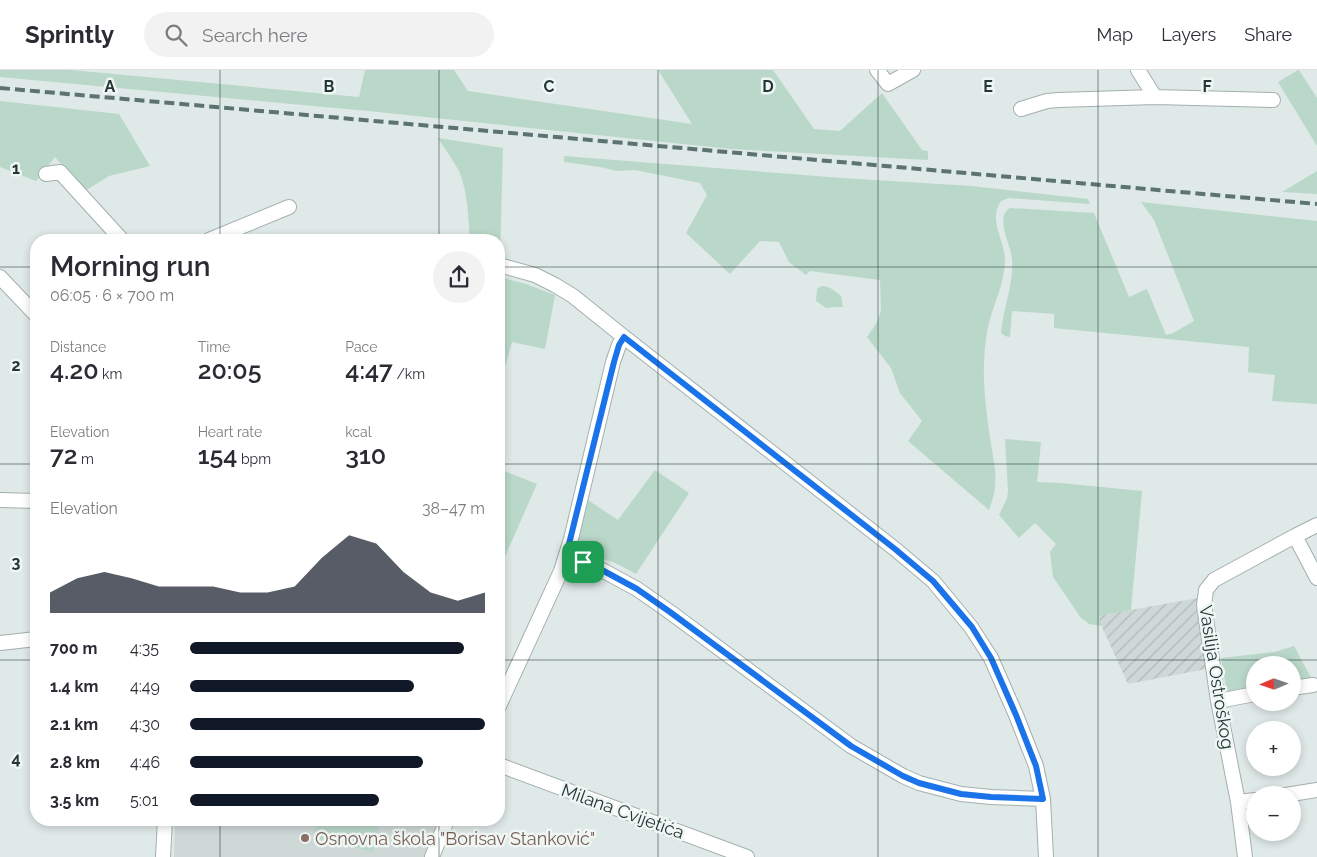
<!DOCTYPE html>
<html lang="en">
<head>
<meta charset="utf-8">
<style>
	body { margin:0; font-family:Raleway,sans-serif; background:#f2f2f3; color:#2b2b33; height:100vh; display:flex; flex-direction:column; font-size:19px; white-space:nowrap }
	* { box-sizing:border-box; margin:0 }
	p { font-size:16px; color:#7c7c81 }
	.icon { flex:none; width:28px; height:28px; fill:none; stroke:currentColor; stroke-width:2; stroke-linecap:round; stroke-linejoin:round }
	.map { position:relative; flex:1; overflow:hidden }
	.drawer { position:absolute; left:30px; top:164px; width:475px; height:592px; display:flex; flex-direction:column; background:#fff; border-radius:20px; box-shadow:0 2px 8px #0003 }
	.drawer>* { flex:none }
	.needle { width:32px; rotate:268deg }
	.tools { position:absolute; left:1246px; top:586px; display:grid; gap:10px }
	.tools a { display:grid; place-items:center; width:55px; height:55px; border-radius:50%; background:#fff; box-shadow:0 2px 8px #0003; font-size:25px }
	.pin { position:absolute; display:grid; place-items:center; width:42px; height:42px; color:#fff; margin:-21px; border-radius:10px; box-shadow:0 2px 8px #0006 }
	.round { display:grid; place-items:center; flex:none; width:52px; height:52px; border-radius:26px; background:#f2f2f3 }
	.overview { display:flex; align-items:center; justify-content:space-between; height:85px; padding:0 20px }
	h1 { font-size:28px; font-weight:600; line-height:38px }
	.metrics { display:grid; grid-template-columns:repeat(3,1fr); gap:8px; height:85px; padding:5px 20px }
	.metrics div { display:grid; align-content:center }
	.metrics b { font-size:25px; font-weight:600 }
	.metrics small { font-size:14px; font-weight:400 }
	.metrics p { font-size:14px }
	.chart { height:140px; padding:10px 20px }
	.chart p { display:flex; justify-content:space-between }
	.chart svg { width:100%; height:90px; margin-top:5px; fill:#111827; opacity:.7 }
	ul { padding:0 20px; list-style:none; font-size:16px }
	li { display:grid; grid-template-columns:80px 60px 1fr; align-items:center; height:38px }
	li i { height:12px; border-radius:6px; background:#111827 }
	header { display:flex; align-items:center; gap:30px; box-sizing:border-box; height:70px; padding:0 25px; background:#fff; border-bottom:1px solid #e1e1e2 }
	header strong { font-size:24px }
	nav { display:flex; gap:28px; margin-inline-start:auto; font-size:18px }
	.search { width:350px; height:45px; background:#f2f2f3; display:flex; align-items:center; gap:12px; box-sizing:border-box; padding:0 18px; border-radius:28px; color:#7c7c81; font-size:19px }
	.map>svg:first-child { display:block }
	.built { fill:#ced8d6 }
	.industrial { fill:url(#industrial-furrows) }
	.grass { fill:#bad8c9 }
	.lines { fill:none; stroke-linecap:round; stroke-linejoin:round }
	.minor-casing { stroke:#a3b0ae; stroke-width:16 }
	.minor { stroke:#fff; stroke-width:14 }
	.rail { stroke:#5c7372; stroke-width:4; stroke-dasharray:10 5; stroke-linecap:butt }
	.route-casing { stroke:#fff; stroke-width:10 }
	.route { stroke:#1a73e8; stroke-width:6 }
	.grid { fill:none; stroke:#223736; stroke-width:1; stroke-opacity:0.55 }
	.education-dot { fill:#8d6e63; stroke:#eff6f4; stroke-width:2 }
	.labels { text-anchor:middle; dominant-baseline:central; stroke-width:5; stroke-linejoin:round; paint-order:stroke }
	.street-label { font-size:18px; fill:#223736; stroke:#eff6f4 }
	.education-label { font-size:18px; fill:#785e54; stroke:#eff6f4; text-anchor:start }
	.grid-label { font-size:16px; text-anchor:middle; font-weight:bold; fill:#223736; stroke:#eff6f4; stroke-width:5; stroke-linejoin:round; paint-order:stroke }
</style>
</head>
<body>
<header>
<strong>Sprintly</strong>
<div class="search"><svg class="icon" aria-label="search" viewBox="0 0 24 24"><circle cx="10" cy="10" r="6"/><path d="M15 15l6 6"/></svg>Search here</div>
<nav><a>Map</a><a>Layers</a><a>Share</a></nav>
</header>
<div class="map">
<svg width="1317" height="787" viewBox="0 0 1317 787">
	<defs>
		<pattern id="industrial-furrows" width="10" height="10" patternUnits="userSpaceOnUse" patternTransform="scale(1.25)"><rect width="10" height="10" fill="#ced8d6"/><path d="M-1 1l2-2M0 10L10 0M9 11l2-2" fill="none" stroke="#b1bab8"/></pattern>
	</defs>
	<rect width="100%" height="100%" fill="#dfe9e7"/>
	<!-- built -->
	<path class="built" d="M 175,750 L 442,750 L 427,787 L 174,787 Z"/>
	<!-- industrial -->
	<path class="industrial" d="M 1198,528 L 1206,599 L 1128,614 L 1097,546 Z"/>
	<!-- grass -->
	<path class="grass" d="M 0,0 L 71,0 L 359,27 L 365,0 L 454,0 L 468,21 L 692,54 L 658,0 L 773,0 L 814,59 L 840,61 L 882,23 L 922,80 L 928,81 L 928,90 L 731,79 L 368,41 L 0,7 Z
		M 1298,0 L 1299,0 L 1317,28 L 1317,76 L 1278,12 Z
		M 0,31 L 119,44 L 150,96 L 109,106 L 85,121 L 55,87 L 36,111 L 0,97 Z
		M 438,68 L 503,78 L 500,187 L 499,187 L 499,170 L 470,170 C 468,147 468,122 459,101 C 453,90 445,79 438,68 Z
		M 564,86 L 842,108 L 972,116 L 1088,129 L 1090,134 L 1009,128 L 1001,131 C 988,149 1004,169 1005,189 C 1005,216 991,237 987,263 C 979,308 988,354 995,399 C 996,417 995,423 989,440 L 908,371 L 922,351 L 900,323 L 891,298 L 867,267 L 876,254 L 881,241 L 880,210 L 810,201 L 806,205 L 789,192 L 779,172 L 760,171 L 730,204 L 686,163 L 707,125 L 700,113 L 635,100 L 617,101 L 600,97 L 564,92 Z
		M 1317,101 L 1317,124 L 1282,122 Z
		M 1141,132 L 1317,151 L 1317,334 L 1272,331 L 1275,305 L 1248,302 L 1249,277 L 1054,258 L 1054,244 L 1012,241 L 1010,267 L 1005,266 L 1001,263 C 1003,238 1014,214 1012,189 C 1011,174 994,148 1010,138 L 1094,143 L 1129,227 L 1147,219 L 1166,265 L 1173,263 L 1194,251 L 1154,150 Z
		M 499,207 L 526,214 L 555,225 L 545,279 L 512,272 L 499,318 Z
		M 821,216 C 830,216 835,221 841,226 L 843,237 L 834,237 L 826,238 L 816,231 L 817,219 Z
		M 1005,369 L 1041,372 L 1037,412 L 1061,413 L 1142,421 L 1131,540 L 1098,546 L 1102,556 L 1089,554 L 1081,548 L 1053,507 L 1050,482 L 1056,474 L 1035,453 L 1019,468 L 999,445 L 1007,428 L 1008,421 Z
		M 499,399 L 537,414 L 499,500 Z
		M 655,400 L 689,423 L 636,504 C 629,500 622,496 615,493 C 602,487 587,486 578,476 L 578,469 L 588,430 L 618,450 Z
		M 1294,576 L 1314,613 L 1293,617 L 1292,595 L 1255,595 L 1255,624 L 1228,629 L 1221,588 L 1275,582 Z
		M 317,750 L 380,750 L 373,782 L 313,768 Z"/>
	<g class="lines">
		<defs>
			<path id="minor" d="M 877,0 L 888,14 L 913,0
				M 1138,0 L 1155,27 L 1273,30
				M 1021,39 L 1047,31 L 1058,30 L 1155,27
				M 46,104 L 60,102 L 122,170
				M 209,170 L 289,137
				M 499,195 L 535,205 L 555,215 L 573,226 L 624,267 L 895,479 L 933,511 L 971,557 L 991,588 L 1016,645 L 1036,696 L 1043,729 L 1046,787
				M 0,207 L 36,245
				M 0,430 L 36,431
				M 1295,466 L 1317,508
				M 566,486 L 602,500 L 637,519 L 670,542 L 851,676 L 903,706 L 919,713 L 961,724 L 991,727 L 1043,729
				M 0,573 L 36,569
				M 1292,618 L 1313,615
				M 1218,631 L 1255,624
				M 499,636 L 561,501 L 571,469 L 613,292 L 619,275 L 624,267
				M 499,695 L 747,787
				M 1286,725 L 1317,720
				M 1238,732 L 1255,730
				M 163,787 L 165,750
				M 432,787 L 447,750
				M 1245,787 L 1238,732 L 1218,631 L 1204,535 L 1206,520 L 1214,510 L 1295,466 L 1317,455"/>
		</defs>
		<!-- minor casing -->
		<use href="#minor" class="minor-casing"/>
		<!-- minor -->
		<use href="#minor" class="minor"/>
		<!-- rail -->
		<path class="rail" d="M 0,18 L 1317,134"/>
	</g>
	<g class="lines">
		<defs>
			<path id="route" d="M 624,267 L 895,479 L 933,511 L 972,557 L 991,588 L 1016,645 L 1036,696 L 1043,729 L 991,727 L 961,724 L 919,713 L 903,706 L 851,676 L 670,542 L 637,519 L 602,500 L 566,486 L 614,292 L 619,275 Z"/>
		</defs>
		<!-- route casing -->
		<use href="#route" class="route-casing"/>
		<!-- route -->
		<use href="#route" class="route"/>
	</g>
	<!-- grid -->
	<path class="grid" d="M 220,0 L 220,170M 439,0 L 439,170M 658,0 L 658,787M 878,0 L 878,787M 1098,0 L 1098,787M 0,197 L 36,197M 499,197 L 1317,197M 0,394 L 36,394M 499,394 L 1317,394M 0,590 L 36,590M 499,590 L 1317,590M 220,750 L 220,787M 439,750 L 439,787"/>
	<!-- markers -->
	<circle class="education-dot" cx="305" cy="768" r="5"/>
	<g class="labels">
		<!-- street labels -->
		<g class="street-label">
			<text transform="translate(1217 607) rotate(81)">Vasilija Ostroškog</text>
			<text transform="translate(623 741) rotate(20)">Milana Cvijetića</text>
		</g>
		<!-- education labels -->
		<g class="education-label">
			<text x="315" y="768">Osnovna škola "Borisav Stanković"</text>
		</g>
	</g>
	<g class="grid-label">
		<text x="110" y="22">A</text>
		<text x="329" y="22">B</text>
		<text x="549" y="22">C</text>
		<text x="768" y="22">D</text>
		<text x="988" y="22">E</text>
		<text x="1207" y="22">F</text>
		<text x="16" y="104">1</text>
		<text x="16" y="301">2</text>
		<text x="16" y="498">3</text>
		<text x="16" y="694">4</text>
	</g>
</svg>
<div class="tools">
<a><svg class="needle" viewBox="-14 -14 28 28"><path d="M0-13l5 13h-10z" fill="#e53935"/><path d="M0 13l5-13h-10z" fill="#7c7c81"/></svg></a>
<a>+</a>
<a>−</a>
</div>
<div class="pin" style="left:583px;top:492px;background:#1e9e55"><svg class="icon" aria-label="arrive" viewBox="0 0 24 24"><path d="M6 21V4h12l-3 4 3 4H6"/></svg></div>
<section class="drawer">
<div class="overview"><div><h1>Morning run</h1><p>06:05 · 6 × 700 m</p></div><a class="round"><svg class="icon" aria-label="share" viewBox="0 0 24 24"><path d="M12 15V3M7 8l5-5 5 5M5 13v7h14v-7"/></svg></a></div>
<div class="metrics">
<div><p>Distance</p><b>4.20<small> km</small></b></div>
<div><p>Time</p><b>20:05</b></div>
<div><p>Pace</p><b>4:47<small> /km</small></b></div>
</div>
<div class="metrics">
<div><p>Elevation</p><b>72<small> m</small></b></div>
<div><p>Heart rate</p><b>154<small> bpm</small></b></div>
<div><p>kcal</p><b>310</b></div>
</div>
<div class="chart"><p><span>Elevation</span>38–47 m</p>
<svg viewBox="0 0 160 44" preserveAspectRatio="none"><path d="M0 44V34L10 27L20 24L30 27L40 31L50 31L60 31L70 34L80 34L90 31L100 17L110 6L120 10L130 24L140 34L150 38L160 34V44z"/></svg>
</div>
<ul>
<li><b>700 m</b>4:35<i style="width:93%"></i></li>
<li><b>1.4 km</b>4:49<i style="width:76%"></i></li>
<li><b>2.1 km</b>4:30<i style="width:100%"></i></li>
<li><b>2.8 km</b>4:46<i style="width:79%"></i></li>
<li><b>3.5 km</b>5:01<i style="width:64%"></i></li>
</ul>
</section>
</div>
</body>
</html>
